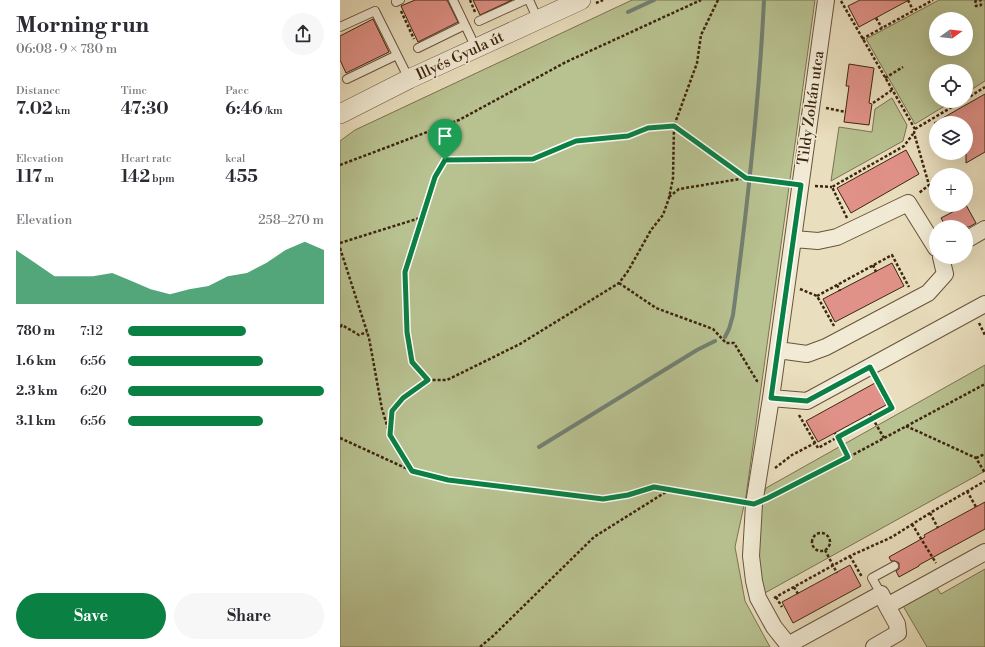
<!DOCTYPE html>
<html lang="en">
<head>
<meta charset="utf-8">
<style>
	body { margin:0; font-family:"Libre Bodoni",serif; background:#f7f7f7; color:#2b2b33; height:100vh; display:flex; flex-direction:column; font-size:15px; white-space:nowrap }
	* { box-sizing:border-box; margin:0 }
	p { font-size:13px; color:#7c7c81 }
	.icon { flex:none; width:22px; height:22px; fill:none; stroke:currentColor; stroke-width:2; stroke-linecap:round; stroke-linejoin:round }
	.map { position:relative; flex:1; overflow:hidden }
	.side { display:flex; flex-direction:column; background:#fff; width:340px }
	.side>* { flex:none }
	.needle { width:26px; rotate:75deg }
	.tools { position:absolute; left:589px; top:12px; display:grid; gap:8px }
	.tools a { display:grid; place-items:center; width:44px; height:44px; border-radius:50%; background:#fff; box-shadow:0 4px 16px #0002; font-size:20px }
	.pin { position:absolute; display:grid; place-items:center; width:34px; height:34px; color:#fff; margin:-41px -17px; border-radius:50% 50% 50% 0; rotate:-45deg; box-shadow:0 0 4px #0007 }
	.pin .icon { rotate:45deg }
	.round { display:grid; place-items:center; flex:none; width:42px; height:42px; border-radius:21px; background:#f7f7f7 }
	.overview { display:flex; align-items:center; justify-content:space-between; height:68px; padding:0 16px }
	h1 { font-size:22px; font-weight:800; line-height:30px }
	.metrics { display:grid; grid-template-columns:repeat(3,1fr); gap:6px; height:68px; padding:4px 16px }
	.metrics div { display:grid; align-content:center }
	.metrics b { font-size:17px; font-weight:800 }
	.metrics small { font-size:11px; font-weight:400 }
	.metrics p { font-size:11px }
	.chart { height:112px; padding:8px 16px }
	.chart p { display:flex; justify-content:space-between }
	.chart svg { width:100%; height:72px; margin-top:4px; fill:#0b8043; opacity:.7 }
	.button { display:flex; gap:8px; margin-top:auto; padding:8px 16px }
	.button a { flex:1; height:46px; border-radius:24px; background:#0b8043; color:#fff; font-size:16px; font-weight:800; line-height:46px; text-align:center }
	.button a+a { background:#f7f7f7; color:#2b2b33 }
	ul { padding:0 16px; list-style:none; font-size:13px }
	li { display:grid; grid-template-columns:64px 48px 1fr; align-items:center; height:30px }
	li i { height:10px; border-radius:5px; background:#0b8043 }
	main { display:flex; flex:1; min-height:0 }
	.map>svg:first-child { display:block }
	.green { fill:#b8c190; stroke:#7b7350; fill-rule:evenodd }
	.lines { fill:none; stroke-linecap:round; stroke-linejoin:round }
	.stream { stroke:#738071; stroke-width:4 }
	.building { fill:#e19288; stroke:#3e2510 }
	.service-casing { stroke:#69533b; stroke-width:10 }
	.minor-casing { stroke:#69533b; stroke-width:18 }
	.tertiary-casing { stroke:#69533b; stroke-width:20 }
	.path { stroke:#3e2510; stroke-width:2.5; stroke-dasharray:3 2; stroke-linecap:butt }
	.service { stroke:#f1ead4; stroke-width:8 }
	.minor { stroke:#f1ead4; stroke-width:16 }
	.tertiary { stroke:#f1ead4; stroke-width:19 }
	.route-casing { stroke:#fff; stroke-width:8 }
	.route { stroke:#0b8043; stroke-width:5 }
	.labels { text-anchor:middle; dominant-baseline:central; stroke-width:3.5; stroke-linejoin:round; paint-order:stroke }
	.street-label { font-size:15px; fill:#3e2510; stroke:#f1ead4 }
</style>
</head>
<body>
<main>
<section class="side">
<div class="overview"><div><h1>Morning run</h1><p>06:08 · 9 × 780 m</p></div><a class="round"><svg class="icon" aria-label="share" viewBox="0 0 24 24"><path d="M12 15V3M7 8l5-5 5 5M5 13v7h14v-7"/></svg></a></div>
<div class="metrics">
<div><p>Distance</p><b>7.02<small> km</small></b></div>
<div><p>Time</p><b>47:30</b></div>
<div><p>Pace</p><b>6:46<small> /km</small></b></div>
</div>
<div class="metrics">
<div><p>Elevation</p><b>117<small> m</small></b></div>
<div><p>Heart rate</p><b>142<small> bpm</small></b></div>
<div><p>kcal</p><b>455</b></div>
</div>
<div class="chart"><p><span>Elevation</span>258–270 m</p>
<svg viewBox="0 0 160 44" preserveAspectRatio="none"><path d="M0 44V11L10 19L20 27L30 27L40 27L50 25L60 30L70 35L80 38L90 35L100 33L110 27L120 25L130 19L140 11L150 6L160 11V44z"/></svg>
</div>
<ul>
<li><b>780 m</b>7:12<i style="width:60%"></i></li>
<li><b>1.6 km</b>6:56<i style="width:69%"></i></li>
<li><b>2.3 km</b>6:20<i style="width:100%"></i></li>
<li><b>3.1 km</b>6:56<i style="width:69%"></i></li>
</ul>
<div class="button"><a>Save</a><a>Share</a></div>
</section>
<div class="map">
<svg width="645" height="647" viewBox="0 0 645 647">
	<rect width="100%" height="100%" fill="#e9debd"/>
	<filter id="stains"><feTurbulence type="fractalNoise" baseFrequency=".005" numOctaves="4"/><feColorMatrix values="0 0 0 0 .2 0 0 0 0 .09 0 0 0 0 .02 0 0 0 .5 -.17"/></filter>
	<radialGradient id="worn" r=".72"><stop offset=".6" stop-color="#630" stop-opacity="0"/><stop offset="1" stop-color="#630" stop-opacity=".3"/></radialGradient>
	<!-- green -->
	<path class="green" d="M 292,0 L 475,0 L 406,496 L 395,547 L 405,601 L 430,647 L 0,647 L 0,141 L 15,130 Z
		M 599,0 L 645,0 L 645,81 L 626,93 L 626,71 L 596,71 L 596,101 L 613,101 L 575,124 L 526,39 ZM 596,19 L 626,19 L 626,49 L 596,49 Z
		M 552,98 L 567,125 L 563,141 L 491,181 L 499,127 L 532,132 L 535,109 Z
		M 645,365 L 645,471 L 423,594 L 415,581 L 419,505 L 426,488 Z
		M 645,569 L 645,647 L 587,647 L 559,599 L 592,581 L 601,594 Z"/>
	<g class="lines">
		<!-- stream -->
		<path class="stream" d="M 288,12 L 314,0
			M 385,337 L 389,329 L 393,315 C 407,210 419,105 424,0
			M 199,447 L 357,350 L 375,341"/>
	</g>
	<!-- building -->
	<path class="building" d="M 75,0 L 107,0 L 118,22 L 78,42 L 61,6 Z
		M 133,0 L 172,0 L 140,15 Z
		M 520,0 L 569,0 L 519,27 L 508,6 Z
		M 33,19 L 49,52 L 6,73 L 0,60 L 0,36 Z
		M 509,64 L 534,68 L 529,103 L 532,104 L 529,125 L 504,122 L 509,86 L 506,86 Z
		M 645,94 L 645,152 L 626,163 L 626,123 L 594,123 Z
		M 566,150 L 579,174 L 511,213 L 497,188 Z
		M 626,205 L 636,223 L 629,227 L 606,227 L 601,218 Z
		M 552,263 L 564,286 L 495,322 L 483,299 Z
		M 535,383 L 546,405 L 478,442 L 466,421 Z
		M 645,502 L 645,529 L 579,565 L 579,566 L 559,577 L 556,571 L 559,569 L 559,563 L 555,561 L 551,561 L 549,557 L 585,537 L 584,535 Z
		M 510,565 L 521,586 L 453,623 L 442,602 Z"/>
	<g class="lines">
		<defs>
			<path id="service" d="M 113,0 L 136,48
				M 189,0 L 198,20
				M 56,2 L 60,0
				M 139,21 L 185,0
				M 0,27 L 35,11 L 69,79
				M 78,48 L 125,25
				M 7,79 L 57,55
				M 541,594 L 532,578 L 554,566"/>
			<path id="minor" d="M 454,239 L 478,241 L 497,237 L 568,203 L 596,248
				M 626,240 L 645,229
				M 438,350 L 467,354 L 486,347 L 588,293 L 605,274 L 601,257
				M 431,398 L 467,401 L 645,304
				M 448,645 L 541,594 L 547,606 L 645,552
				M 450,647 L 434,627 L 418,598 L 414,581 L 411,556 L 414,504 L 431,398 L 486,0
				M 534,647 L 558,633 L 557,624 L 547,606"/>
			<path id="tertiary" d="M 0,114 L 69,79 L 241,0"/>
		</defs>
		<!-- service casing -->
		<use href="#service" class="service-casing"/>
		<!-- minor casing -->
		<use href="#minor" class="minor-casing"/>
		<!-- tertiary casing -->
		<use href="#tertiary" class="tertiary-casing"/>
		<!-- path -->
		<path class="path" d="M 130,0 L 135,12
			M 378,0 L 361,35 L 357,63 L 334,126 L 333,178 L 329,198 L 323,215 L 311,230 L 288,271 L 279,283 L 180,344 L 107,380 L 88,380 L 72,362 L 67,332 L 65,272 L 95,177 L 105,160 L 193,159 L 236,141 L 288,136 L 308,128 L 334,126 L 407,178 L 446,183
			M 568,0 L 573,10
			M 636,0 L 635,3 L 636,6 L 638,6 L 641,5 L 641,2 L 640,0
			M 501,1 L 575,129 L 574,133 L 589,185 L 579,193
			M 256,3 L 263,0
			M 61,11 L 74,39
			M 536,18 L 542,28
			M 522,39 L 593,0
			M 545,78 L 563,67
			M 626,99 L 645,87
			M 533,103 L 552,90
			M 486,108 L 506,112
			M 575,129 L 622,101
			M 0,165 L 119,120 L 226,62 L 361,0
			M 475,186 L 492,187
			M 329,197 L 339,189 L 406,178
			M 507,218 L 492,187 L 564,146 L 573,134
			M 0,243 L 83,217
			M 0,248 L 29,338 L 42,409 L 50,435 L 72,471
			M 533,265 L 536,272
			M 279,283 L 316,308 L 373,329 L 386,343 L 394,343 L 417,381 L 419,382
			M 497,285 L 500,291
			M 460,289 L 477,296 L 494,326
			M 477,296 L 552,255 L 569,287
			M 639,323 L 645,335
			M 0,327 L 2,325 L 19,335 L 27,332
			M 530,414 L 544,438
			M 459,415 L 478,448 L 552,407 L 536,378
			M 566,426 L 636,458 L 645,473
			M 50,432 L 52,411 L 63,398 L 88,380
			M 495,433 L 508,457
			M 0,438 L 72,471 L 108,480 L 263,499 L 288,495 L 314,487 L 401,502
			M 636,458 L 645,454
			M 435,468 L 452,455 L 475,443
			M 627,491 L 636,507
			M 429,498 L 492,466 L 645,384
			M 590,513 L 598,528
			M 572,524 L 596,563
			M472 542a9 9 0 1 1 18 0a9 9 0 1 1-18 0Z
			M 485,550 L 497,573
			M 510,556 L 522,577
			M 454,587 L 458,594
			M 436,597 L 442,607
			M 434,598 L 510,556 L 552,537 L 590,513 L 645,481
			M 140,647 L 153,636 L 254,537 L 329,490"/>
		<!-- service -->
		<use href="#service" class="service"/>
		<!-- minor -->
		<use href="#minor" class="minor"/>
		<!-- tertiary -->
		<use href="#tertiary" class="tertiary"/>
	</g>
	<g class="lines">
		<defs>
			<path id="route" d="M 334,126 L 406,178 L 461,185 L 431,398 L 467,401 L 530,367 L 552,408 L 498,437 L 508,457 L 428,498 L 414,504 L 314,487 L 288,495 L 263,499 L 108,480 L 72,471 L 50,435 L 52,411 L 63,398 L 88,380 L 72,362 L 67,332 L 65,272 L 95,177 L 105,160 L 193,159 L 236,141 L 288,136 L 308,128 Z"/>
		</defs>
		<!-- route casing -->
		<use href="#route" class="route-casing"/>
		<!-- route -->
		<use href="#route" class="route"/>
	</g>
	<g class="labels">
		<!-- street labels -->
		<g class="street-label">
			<text transform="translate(120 56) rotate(-25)">Illyés Gyula út</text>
			<text transform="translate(471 108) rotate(-82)">Tildy Zoltán utca</text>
		</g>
	</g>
	<rect width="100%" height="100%" filter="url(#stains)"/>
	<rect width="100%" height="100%" fill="url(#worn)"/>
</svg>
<div class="tools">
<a><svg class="needle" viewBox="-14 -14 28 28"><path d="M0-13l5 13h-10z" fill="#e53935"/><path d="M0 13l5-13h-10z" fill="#7c7c81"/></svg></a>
<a><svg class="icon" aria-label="locate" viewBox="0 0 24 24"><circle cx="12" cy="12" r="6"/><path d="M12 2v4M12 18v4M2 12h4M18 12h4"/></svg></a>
<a><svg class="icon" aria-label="layers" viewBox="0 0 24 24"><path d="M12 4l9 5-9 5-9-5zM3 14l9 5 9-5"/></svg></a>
<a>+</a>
<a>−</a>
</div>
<div class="pin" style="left:105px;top:160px;background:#1e9e55"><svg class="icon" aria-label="arrive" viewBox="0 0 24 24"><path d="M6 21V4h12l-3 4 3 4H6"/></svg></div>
</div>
</main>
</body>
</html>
